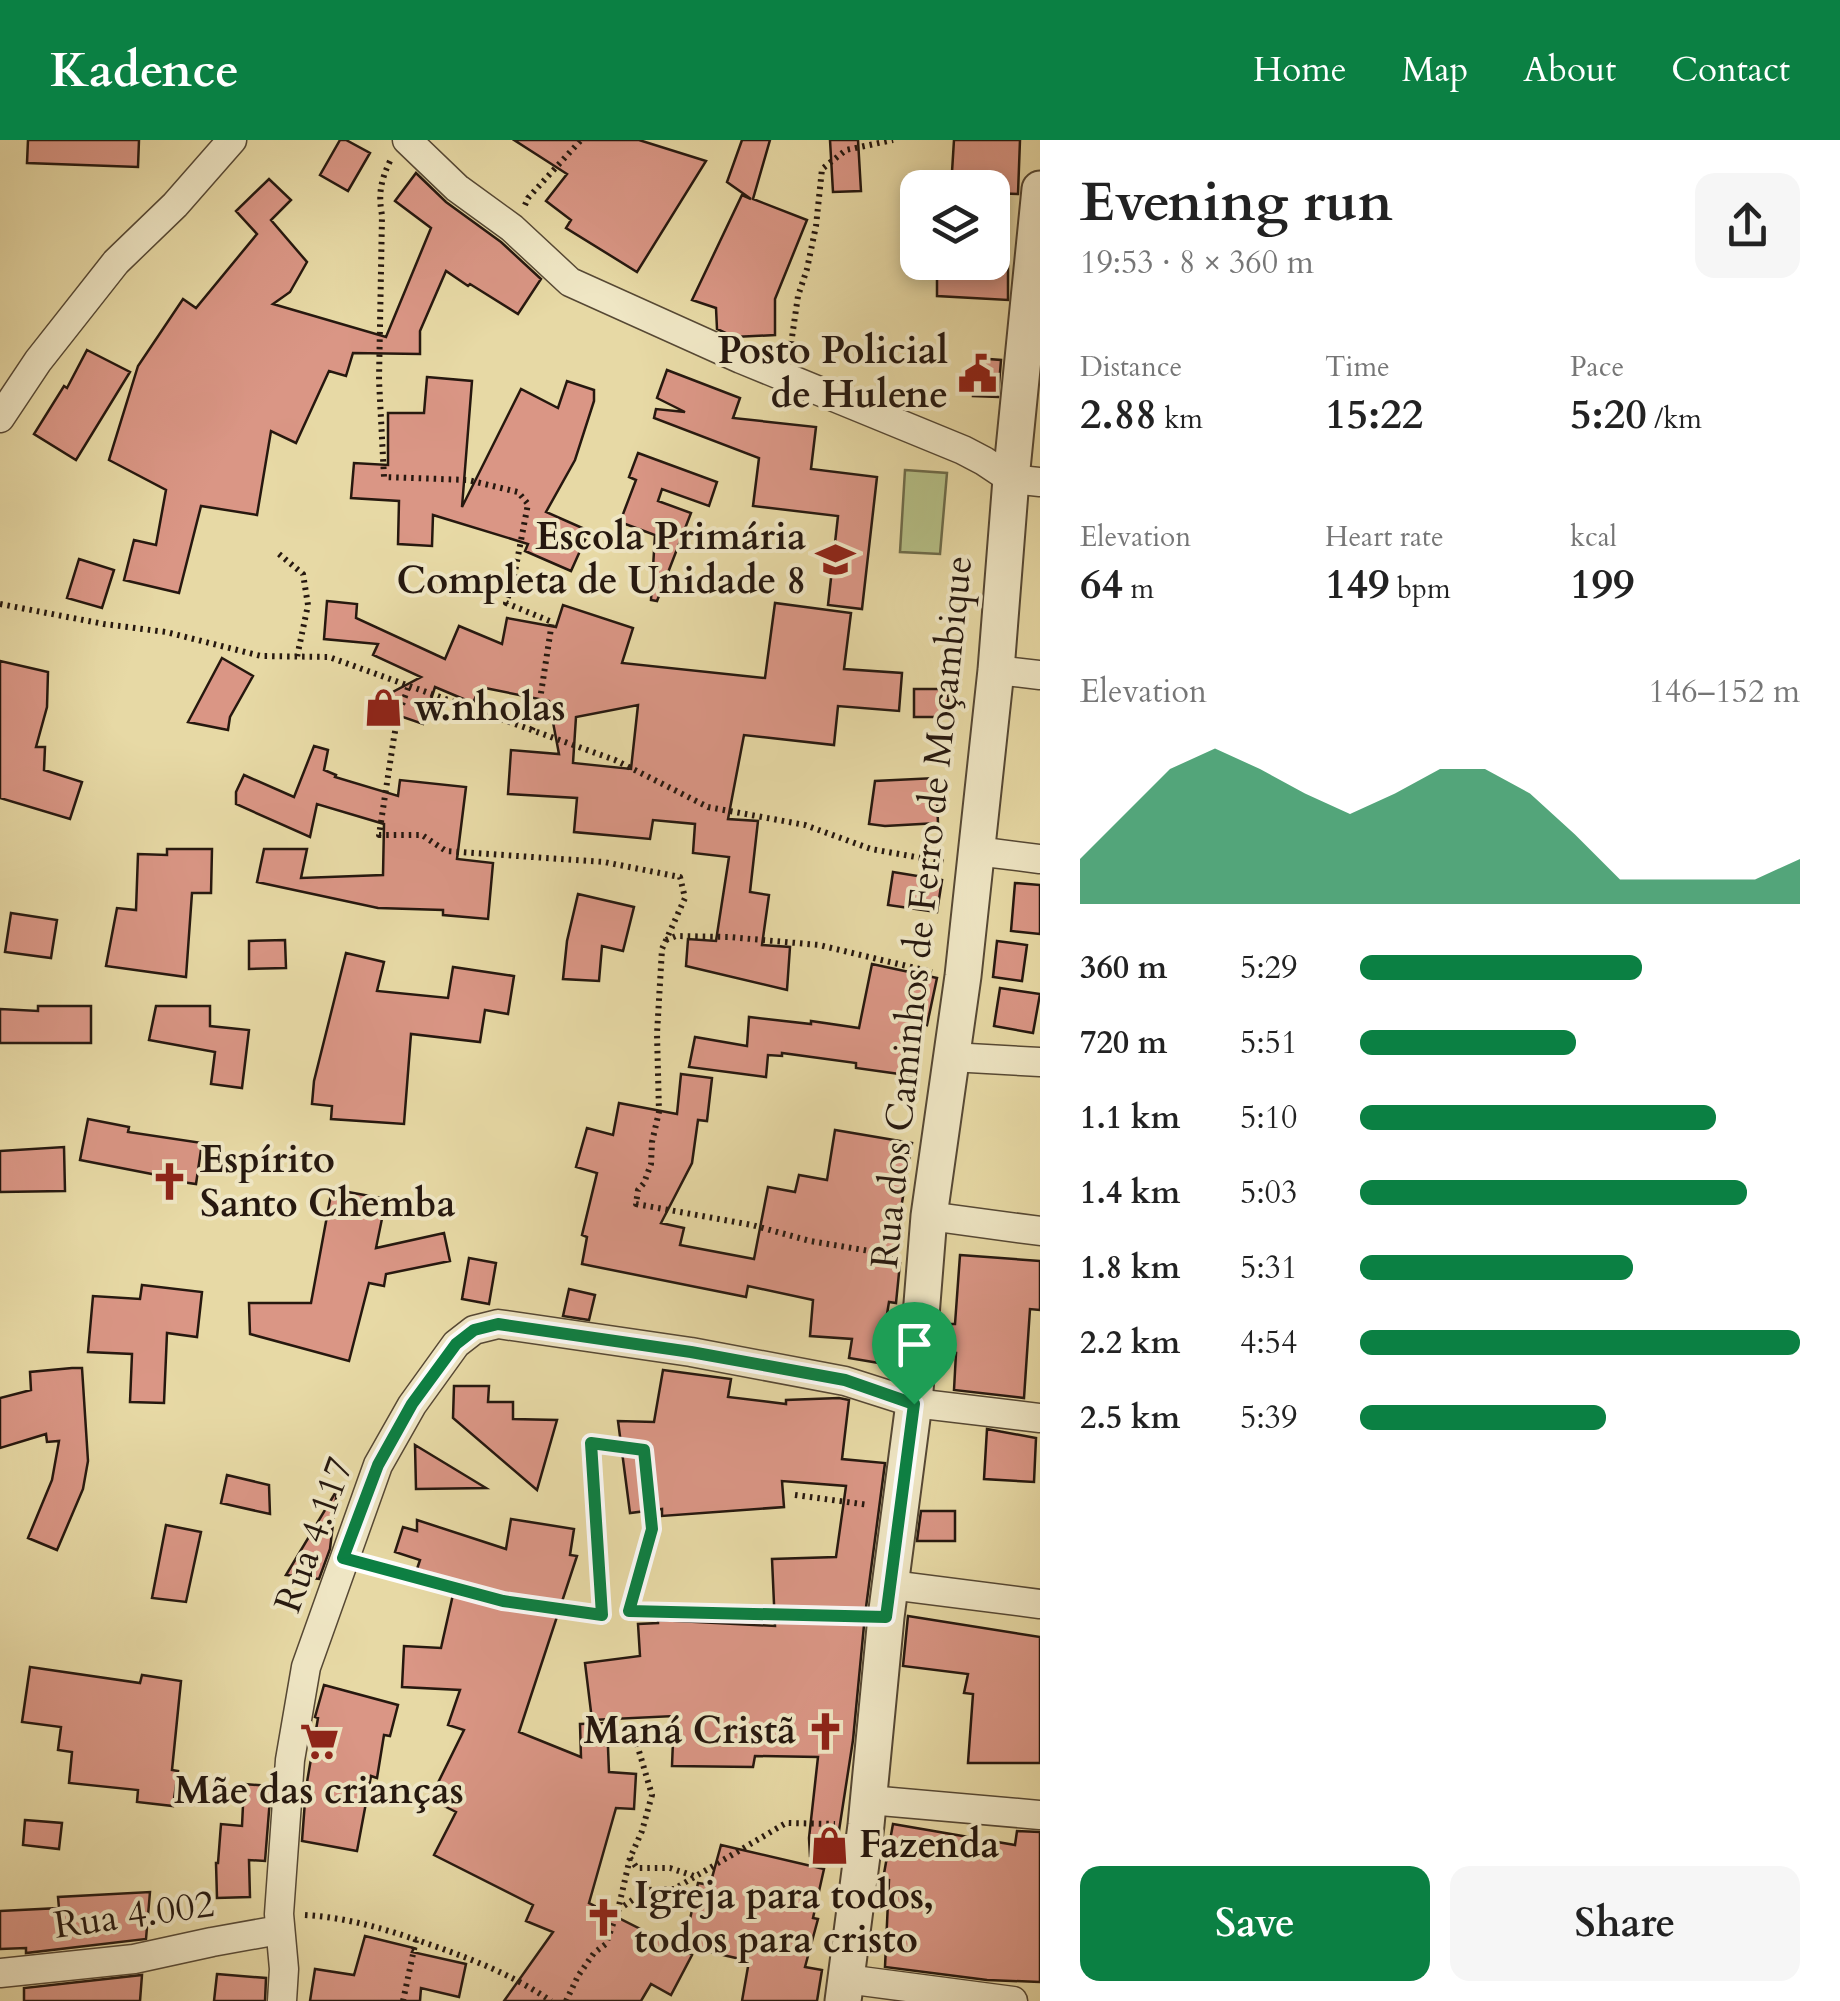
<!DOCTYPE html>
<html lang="en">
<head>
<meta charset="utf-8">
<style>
	body { margin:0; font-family:Cardo,serif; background:#f6f6f6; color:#222; height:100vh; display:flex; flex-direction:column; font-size:38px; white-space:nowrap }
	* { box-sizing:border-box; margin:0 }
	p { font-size:32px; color:#767676 }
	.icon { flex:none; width:55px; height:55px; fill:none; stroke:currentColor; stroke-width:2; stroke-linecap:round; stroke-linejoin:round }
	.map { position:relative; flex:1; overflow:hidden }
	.side { display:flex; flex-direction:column; background:#fff; width:800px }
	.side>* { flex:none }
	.tools { position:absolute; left:900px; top:30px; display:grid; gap:20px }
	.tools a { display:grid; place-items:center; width:110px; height:110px; border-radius:20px; background:#fff; box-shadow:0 5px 15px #0003; font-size:50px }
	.pin { position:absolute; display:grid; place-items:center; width:85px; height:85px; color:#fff; margin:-102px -42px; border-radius:50% 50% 50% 0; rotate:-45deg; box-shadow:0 0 10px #0007 }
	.pin .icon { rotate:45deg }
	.round { display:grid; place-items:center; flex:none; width:105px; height:105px; border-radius:20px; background:#f6f6f6 }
	.head { display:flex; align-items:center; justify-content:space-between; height:170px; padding:0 40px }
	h1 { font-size:55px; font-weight:800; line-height:75px }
	.metrics { display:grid; grid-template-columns:repeat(3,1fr); gap:15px; height:170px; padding:10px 40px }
	.metrics div { display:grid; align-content:center }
	.metrics b { font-size:42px; font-weight:800 }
	.metrics small { font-size:28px; font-weight:400 }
	.metrics p { font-size:28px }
	.chart { height:280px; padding:20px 40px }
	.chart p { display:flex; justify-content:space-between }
	.chart svg { width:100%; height:180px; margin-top:10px; fill:#0b8043; opacity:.7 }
	.action { display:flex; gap:20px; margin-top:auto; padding:20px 40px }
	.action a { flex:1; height:115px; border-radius:20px; background:#0b8043; color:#fff; font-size:40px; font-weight:800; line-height:115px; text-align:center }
	.action a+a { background:#f6f6f6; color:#222 }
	ul { padding:0 40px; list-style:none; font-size:32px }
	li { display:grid; grid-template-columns:160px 120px 1fr; align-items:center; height:75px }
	li i { height:25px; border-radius:12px; background:#0b8043 }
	header { display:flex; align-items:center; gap:60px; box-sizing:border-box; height:140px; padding:0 50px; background:#0b8043; color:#fff }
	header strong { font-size:48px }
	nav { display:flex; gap:55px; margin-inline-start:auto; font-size:35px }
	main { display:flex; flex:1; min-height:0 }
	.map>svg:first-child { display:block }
	.green { fill:#b5bf86; stroke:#6e6c4a; stroke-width:2.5 }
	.building { fill:#da9685; stroke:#26180f; stroke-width:2.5; fill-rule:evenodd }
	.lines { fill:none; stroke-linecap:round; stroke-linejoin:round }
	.minor-casing { stroke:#564834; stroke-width:31 }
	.tertiary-casing { stroke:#564834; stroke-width:39 }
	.path { stroke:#26180f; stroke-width:6; stroke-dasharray:2.5 5; stroke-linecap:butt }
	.minor { stroke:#efe6c4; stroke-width:28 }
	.tertiary { stroke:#efe6c4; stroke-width:35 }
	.route-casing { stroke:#fff; stroke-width:20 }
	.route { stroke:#0b8043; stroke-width:12 }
	.labels { text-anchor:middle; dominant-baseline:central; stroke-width:8; stroke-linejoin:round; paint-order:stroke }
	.poi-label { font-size:38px; font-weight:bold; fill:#26180f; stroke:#efe6c4; text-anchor:start }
	.street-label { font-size:38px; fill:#26180f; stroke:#efe6c4 }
</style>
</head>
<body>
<header>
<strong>Kadence</strong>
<nav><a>Home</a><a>Map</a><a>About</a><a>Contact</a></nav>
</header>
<main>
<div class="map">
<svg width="1040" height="1861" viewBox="0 0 1040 1861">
	<rect width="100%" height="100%" fill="#e7d9a5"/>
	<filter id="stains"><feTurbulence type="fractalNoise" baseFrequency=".002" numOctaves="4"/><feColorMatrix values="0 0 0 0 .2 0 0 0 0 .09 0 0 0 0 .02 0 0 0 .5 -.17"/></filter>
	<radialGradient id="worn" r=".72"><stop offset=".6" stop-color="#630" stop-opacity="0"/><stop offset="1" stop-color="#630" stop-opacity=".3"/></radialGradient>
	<!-- green -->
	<path class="green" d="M 905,330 L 947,333 L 940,414 L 900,412 Z"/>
	<!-- building -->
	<path class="building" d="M 28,0 L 139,0 L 138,27 L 27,23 Z
		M 340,0 L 346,0 L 370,13 L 348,51 L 320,35 Z
		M 514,0 L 639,0 L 706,21 L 637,132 L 566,88 L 571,80 L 546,61 L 567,34 Z
		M 742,0 L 770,0 L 753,59 L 807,80 L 775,159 L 775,195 L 734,197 L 717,189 L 716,168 L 692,160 L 742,55 L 751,59 L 727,42 Z
		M 830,0 L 858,0 L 861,51 L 833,52 Z
		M 954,0 L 1020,0 L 1018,54 L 992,53 L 992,48 L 951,48 Z
		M 416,33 L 446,62 L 501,102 L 541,139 L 518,174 L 470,144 L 468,146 L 446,131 L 420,191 L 420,214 L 353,213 L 346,236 L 329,231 L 296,303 L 271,291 L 257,375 L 201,366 L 179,453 L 124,440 L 134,400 L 156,405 L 166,350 L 109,320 L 138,226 L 183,159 L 196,168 L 257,94 L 236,71 L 269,39 L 291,60 L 271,80 L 307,122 L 290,152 L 273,164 L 386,197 L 431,88 L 395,61 Z
		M 937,122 L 1008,122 L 1008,160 L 937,156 Z
		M 87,210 L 130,232 L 76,320 L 34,294 L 64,246 L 67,248 Z
		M 975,218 L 1001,220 L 998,257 L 973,256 Z
		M 667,230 L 740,258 L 733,278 L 816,287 L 811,329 L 877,337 L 862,469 L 828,465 L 838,376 L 753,366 L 759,318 L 654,278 L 656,269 L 685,272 L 657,258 Z
		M 427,237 L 472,241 L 462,367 L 521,249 L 558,268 L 567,241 L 594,250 L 594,261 L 575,320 L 546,372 L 589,391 L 571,431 L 525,411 L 528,404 L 433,375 L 432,406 L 398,404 L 399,361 L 351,358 L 354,323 L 388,325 L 388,273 L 424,273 Z
		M 638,313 L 717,342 L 709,366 L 662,349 L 658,361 L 691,373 L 657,461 L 651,460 L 655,395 L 620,382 L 636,340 L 629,337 Z
		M 79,419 L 114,430 L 102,468 L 67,458 Z
		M 327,461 L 357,464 L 356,478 L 445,519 L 459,486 L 502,504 L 507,478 L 556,487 L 563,465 L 633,488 L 622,523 L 765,538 L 775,463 L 851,473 L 844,529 L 902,533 L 899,571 L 838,566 L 834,605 L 744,595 L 728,679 L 758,681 L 750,752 L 769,755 L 762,805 L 790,807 L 787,850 L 686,826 L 688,799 L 716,801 L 729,717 L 693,713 L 695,684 L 653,680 L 650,699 L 574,692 L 577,658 L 508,654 L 511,610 L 559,614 L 549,561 L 480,547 L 473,563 L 435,547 L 423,584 L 368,565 L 421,537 L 373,515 L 378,504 L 324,499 ZM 638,565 L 631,629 L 573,623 L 576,577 Z
		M 222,518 L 253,536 L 230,577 L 228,590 L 188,582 Z
		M 0,521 L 48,532 L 47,567 L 36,607 L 45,607 L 44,630 L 82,642 L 70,679 L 0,658 Z
		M 914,549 L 948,549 L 948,577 L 914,577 Z
		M 314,606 L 328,610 L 324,630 L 336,635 L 335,637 L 398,656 L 400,640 L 466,647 L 457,719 L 493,723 L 488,779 L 443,775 L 443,770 L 378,768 L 257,742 L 264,709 L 307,709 L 301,738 L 383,735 L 384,684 L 317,664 L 310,697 L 236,664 L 236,652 L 244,635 L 294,657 Z
		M 936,638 L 938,683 L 885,686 L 869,684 L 875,641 Z
		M 167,709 L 212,709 L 211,753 L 192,753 L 186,837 L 106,826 L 117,768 L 136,770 L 138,714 L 167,715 Z
		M 893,732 L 942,740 L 937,772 L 888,765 Z
		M 1015,743 L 1040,745 L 1040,794 L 1011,791 Z
		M 578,754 L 634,767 L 623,811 L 602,806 L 599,841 L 563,839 L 567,801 Z
		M 11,773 L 57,780 L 51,818 L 5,812 Z
		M 285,800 L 286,828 L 249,829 L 249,801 Z
		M 997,801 L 1027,805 L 1022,841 L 993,837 Z
		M 346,813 L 384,822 L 377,851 L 448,858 L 453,827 L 514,836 L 508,874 L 485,870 L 480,902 L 411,894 L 404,984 L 331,979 L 332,966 L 312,964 L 314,941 Z
		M 872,824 L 937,838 L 927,885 L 921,883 L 914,936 L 856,928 L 856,923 L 782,913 L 782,916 L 768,915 L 766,937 L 689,927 L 695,897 L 747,906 L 749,877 L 811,884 L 811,881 L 859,888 Z
		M 1000,848 L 1040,854 L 1033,893 L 994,886 Z
		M 38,866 L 91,866 L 91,903 L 0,903 L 0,869 L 38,871 Z
		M 156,866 L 210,866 L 210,886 L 249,890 L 242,948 L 211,944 L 215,912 L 149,900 Z
		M 681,934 L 712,938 L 707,981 L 698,980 L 692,1023 L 661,1083 L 684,1088 L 680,1105 L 754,1119 L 768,1047 L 795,1052 L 799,1035 L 827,1040 L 835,990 L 912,1003 L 892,1122 L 900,1123 L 896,1163 L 889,1162 L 879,1223 L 849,1218 L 852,1199 L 810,1196 L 813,1160 L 748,1146 L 746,1157 L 582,1124 L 587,1097 L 582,1095 L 597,1033 L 576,1027 L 587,988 L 613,995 L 619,963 L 677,974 Z
		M 88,979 L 129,987 L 128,992 L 202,1003 L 196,1044 L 161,1039 L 162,1036 L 80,1020 Z
		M 64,1007 L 65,1051 L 0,1052 L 0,1011 Z
		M 332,1049 L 386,1059 L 376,1108 L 444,1093 L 450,1121 L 386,1134 L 384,1146 L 369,1143 L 349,1221 L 250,1194 L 249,1163 L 311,1163 Z
		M 960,1115 L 1040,1121 L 1040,1170 L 1030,1169 L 1024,1258 L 954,1250 L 956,1213 L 944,1212 L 946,1184 L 955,1184 Z
		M 469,1118 L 496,1123 L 489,1164 L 462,1159 Z
		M 142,1145 L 202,1152 L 197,1197 L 167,1193 L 164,1263 L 130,1262 L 132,1214 L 88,1212 L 93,1156 L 140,1159 Z
		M 569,1149 L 595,1155 L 589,1180 L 563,1176 Z
		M 72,1228 L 82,1228 L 88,1321 L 83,1349 L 57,1410 L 28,1398 L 52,1340 L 59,1301 L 47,1302 L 46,1294 L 0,1308 L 0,1258 L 31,1250 L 30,1232 Z
		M 663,1230 L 731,1239 L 728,1257 L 786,1264 L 786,1260 L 839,1258 L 849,1260 L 842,1319 L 885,1323 L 865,1475 L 853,1600 L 838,1697 L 839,1715 L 810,1716 L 809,1698 L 818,1617 L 755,1616 L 753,1627 L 672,1626 L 674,1576 L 592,1580 L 585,1523 L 640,1516 L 638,1484 L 658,1483 L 658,1480 L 775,1486 L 772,1419 L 836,1417 L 846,1346 L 782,1341 L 784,1367 L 662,1376 L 662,1369 L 630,1373 L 618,1281 L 654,1282 Z
		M 454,1246 L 489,1246 L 488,1262 L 513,1262 L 513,1279 L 557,1280 L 537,1350 L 453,1278 Z
		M 987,1289 L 1036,1298 L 1034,1342 L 984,1339 Z
		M 415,1305 L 486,1348 L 416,1349 Z
		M 227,1335 L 269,1345 L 270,1374 L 221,1363 Z
		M 337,1350 L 330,1409 L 319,1439 L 286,1435 Z
		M 921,1371 L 955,1371 L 955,1401 L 917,1401 Z
		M 511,1379 L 574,1389 L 570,1415 L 577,1416 L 519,1592 L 581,1617 L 580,1584 L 607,1583 L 609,1632 L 636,1634 L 634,1669 L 616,1668 L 589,1763 L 692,1815 L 671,1855 L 651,1844 L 641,1861 L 504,1861 L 553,1792 L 526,1781 L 533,1765 L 434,1715 L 456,1672 L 430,1659 L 464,1590 L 448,1585 L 460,1550 L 402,1547 L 404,1506 L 441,1508 L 456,1441 L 417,1429 L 420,1420 L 395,1412 L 403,1387 L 417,1391 L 417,1380 L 506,1409 Z
		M 166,1385 L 201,1392 L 186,1462 L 152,1458 Z
		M 908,1476 L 1040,1497 L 1040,1623 L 968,1623 L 973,1554 L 964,1553 L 968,1534 L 903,1526 Z
		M 30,1527 L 140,1543 L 142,1535 L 181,1541 L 172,1630 L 178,1631 L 173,1666 L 137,1662 L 138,1650 L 69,1643 L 72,1612 L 58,1610 L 61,1587 L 22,1582 Z
		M 324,1545 L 398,1565 L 390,1596 L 384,1595 L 377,1638 L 371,1636 L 357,1711 L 302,1701 L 306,1648 L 318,1578 L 315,1577 Z
		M 244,1644 L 271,1646 L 265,1721 L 249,1720 L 250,1757 L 217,1758 L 216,1723 L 218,1723 L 221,1684 L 242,1686 Z
		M 25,1680 L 62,1683 L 59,1709 L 23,1705 Z
		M 893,1684 L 1015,1705 L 1017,1691 L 1040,1692 L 1040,1842 L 987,1840 L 885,1827 L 889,1740 L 883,1739 Z
		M 721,1705 L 824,1729 L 813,1778 L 818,1779 L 805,1827 L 822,1830 L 817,1861 L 742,1861 L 749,1821 L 684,1806 L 698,1743 L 710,1745 Z
		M 150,1752 L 146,1799 L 26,1813 L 26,1808 L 0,1809 L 0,1771 L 59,1768 L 58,1757 Z
		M 365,1796 L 414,1808 L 412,1812 L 466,1824 L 459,1857 L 421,1848 L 420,1861 L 310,1861 L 315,1829 L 354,1835 Z
		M 217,1834 L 266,1838 L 265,1861 L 214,1861 Z
		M 142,1835 L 140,1861 L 24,1861 L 24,1848 Z"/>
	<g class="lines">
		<defs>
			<path id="minor" d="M 407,0 L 457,48 L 512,88 L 570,142 L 741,219 L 963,310 L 984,321 L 1011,339 L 1040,342
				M 0,278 L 38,221 L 116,122 L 175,65 L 232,0
				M 996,530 L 1040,535
				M 976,711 L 1040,719
				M 951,917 L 1040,922
				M 929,1076 L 1040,1091
				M 891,1445 L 1040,1464
				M 869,1660 L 1040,1675
				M 0,1833 L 134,1819 L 212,1802 L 279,1790
				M 846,1839 L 1013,1861
				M 282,1861 L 284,1829 L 279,1774 L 290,1620 L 306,1527 L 378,1325 L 412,1265 L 456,1204 L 474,1190 L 498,1184 L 691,1212 L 845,1241 L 914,1263 L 1040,1278"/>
			<path id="tertiary" d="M 843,1861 L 866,1685 L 886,1477 L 914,1263 L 929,1076 L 963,836 L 996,530 L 1011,339 L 1040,49"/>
		</defs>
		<!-- minor casing -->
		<use href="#minor" class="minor-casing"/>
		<!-- tertiary casing -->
		<use href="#tertiary" class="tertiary-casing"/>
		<!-- path -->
		<path class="path" d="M 390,21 C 381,40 378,54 382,75 L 379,240 L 384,337 L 468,340 L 518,352 L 528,364 L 513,442 L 506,463 L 552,482 L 537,579 L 531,591
			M 525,65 L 528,58 L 581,0
			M 790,211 L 798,156 L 807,129 L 816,86 L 822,29 L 846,10 L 893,0
			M 279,414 L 303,434 L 308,465 L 297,517
			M 0,464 L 104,484 L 166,492 L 261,516 L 329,517 L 615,620 L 708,667 L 805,685 L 871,709 L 944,722
			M 408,548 L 398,576 L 394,597 L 379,695 L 422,695 L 446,711 L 604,722 L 680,737 L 685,758 L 662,809 L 657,894 L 659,972 L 652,1002 L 651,1024 L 644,1043 L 638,1050 L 636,1064 L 752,1085 L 810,1101 L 894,1115
			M 666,800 L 676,796 L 729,797 L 819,805 L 932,832
			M 795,1355 L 869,1365
			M 373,1427 L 503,1461 L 602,1475 L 591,1303 L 644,1310 L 652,1389 L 629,1471 L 852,1476
			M 630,1718 L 637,1728 L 670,1728 L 694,1736
			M 618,1770 L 647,1750 L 674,1749 L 786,1683 L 835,1684
			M 305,1775 C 353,1778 395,1792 440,1808 C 479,1822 516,1837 551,1861
			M 403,1861 L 416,1800
			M 566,1861 L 578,1836 L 594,1813 L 606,1804 L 618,1770 L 630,1718 L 642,1691 L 652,1655 L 636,1601"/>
		<!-- minor -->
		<use href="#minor" class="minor"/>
		<!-- tertiary -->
		<use href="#tertiary" class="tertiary"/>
	</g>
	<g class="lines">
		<defs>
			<path id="route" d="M 498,1184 L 691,1212 L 845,1240 L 914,1264 L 886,1477 L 629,1471 L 652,1389 L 644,1310 L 591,1303 L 602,1475 L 503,1461 L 343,1418 L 378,1325 L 412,1264 L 456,1204 L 474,1190 Z"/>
		</defs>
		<!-- route casing -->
		<use href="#route" class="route-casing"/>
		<!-- route -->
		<use href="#route" class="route"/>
	</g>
	<!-- icons -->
	<defs>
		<symbol id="civic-bare" viewBox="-9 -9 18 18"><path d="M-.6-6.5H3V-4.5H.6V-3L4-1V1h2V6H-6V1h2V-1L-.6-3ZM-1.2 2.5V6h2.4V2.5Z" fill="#8f2418" stroke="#efe6c4" stroke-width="2.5" paint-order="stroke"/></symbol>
		<symbol id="school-bare" viewBox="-9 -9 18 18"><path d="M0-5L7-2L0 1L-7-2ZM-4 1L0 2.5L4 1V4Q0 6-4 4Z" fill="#8f2418" stroke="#efe6c4" stroke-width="2.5" paint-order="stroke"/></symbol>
		<symbol id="shop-bare" viewBox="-9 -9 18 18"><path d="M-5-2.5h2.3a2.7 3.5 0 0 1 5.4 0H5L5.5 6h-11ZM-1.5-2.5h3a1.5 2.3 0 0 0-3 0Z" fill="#8f2418" stroke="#efe6c4" stroke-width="2.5" paint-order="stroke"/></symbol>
		<symbol id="church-bare" viewBox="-9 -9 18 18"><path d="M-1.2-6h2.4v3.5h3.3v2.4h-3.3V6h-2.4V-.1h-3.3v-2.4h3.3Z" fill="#8f2418" stroke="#efe6c4" stroke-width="2.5" paint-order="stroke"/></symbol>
		<symbol id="supermarket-bare" viewBox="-9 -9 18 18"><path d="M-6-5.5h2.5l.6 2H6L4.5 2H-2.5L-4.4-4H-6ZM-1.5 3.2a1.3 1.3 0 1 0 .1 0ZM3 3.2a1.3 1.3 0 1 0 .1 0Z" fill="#8f2418" stroke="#efe6c4" stroke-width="2.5" paint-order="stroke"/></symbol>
	</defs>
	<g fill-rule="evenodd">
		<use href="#civic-bare" x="950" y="206" width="55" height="55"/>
		<use href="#school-bare" x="808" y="392" width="55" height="55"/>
		<use href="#shop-bare" x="356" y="540" width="55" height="55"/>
		<use href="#church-bare" x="142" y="1014" width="55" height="55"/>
		<use href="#church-bare" x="798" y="1564" width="55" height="55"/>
		<use href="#supermarket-bare" x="292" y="1574" width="55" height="55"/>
		<use href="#shop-bare" x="802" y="1678" width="55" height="55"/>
		<use href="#church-bare" x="576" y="1750" width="55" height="55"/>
	</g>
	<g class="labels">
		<!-- poi labels -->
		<g class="poi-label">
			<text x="948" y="211" text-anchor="end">Posto Policial<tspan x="948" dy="44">de Hulene</tspan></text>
			<text x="806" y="397" text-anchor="end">Escola Primária<tspan x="806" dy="44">Completa de Unidade 8</tspan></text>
			<text x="414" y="568">w.nholas</text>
			<text x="200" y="1020">Espírito<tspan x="200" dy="44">Santo Chemba</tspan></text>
			<text x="796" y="1591" text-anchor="end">Maná Cristã</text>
			<text x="319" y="1651" text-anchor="middle">Mãe das crianças</text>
			<text x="859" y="1705">Fazenda</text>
			<text x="634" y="1756">Igreja para todos,<tspan x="634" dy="44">todos para cristo</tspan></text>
		</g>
		<!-- street labels -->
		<g class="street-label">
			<text transform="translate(922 772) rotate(-84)">Rua dos Caminhos de Ferro de Moçambique</text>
			<text transform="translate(314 1395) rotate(-70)">Rua 4.117</text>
			<text transform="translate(134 1775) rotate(-8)">Rua 4.002</text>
		</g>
	</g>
	<rect width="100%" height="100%" filter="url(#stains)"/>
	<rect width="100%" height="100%" fill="url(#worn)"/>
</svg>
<div class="tools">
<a><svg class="icon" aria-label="layers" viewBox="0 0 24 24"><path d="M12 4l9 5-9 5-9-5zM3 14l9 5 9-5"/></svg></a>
</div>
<div class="pin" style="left:914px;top:1264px;background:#1e9e55"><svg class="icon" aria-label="arrive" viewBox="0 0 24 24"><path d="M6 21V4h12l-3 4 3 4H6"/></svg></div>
</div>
<section class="side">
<div class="head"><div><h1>Evening run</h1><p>19:53 · 8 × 360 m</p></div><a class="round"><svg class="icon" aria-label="share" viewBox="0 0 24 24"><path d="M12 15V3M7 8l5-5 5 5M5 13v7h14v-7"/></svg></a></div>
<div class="metrics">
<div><p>Distance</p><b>2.88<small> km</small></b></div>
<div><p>Time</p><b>15:22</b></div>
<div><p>Pace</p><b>5:20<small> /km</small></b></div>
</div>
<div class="metrics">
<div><p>Elevation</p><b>64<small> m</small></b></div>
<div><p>Heart rate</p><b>149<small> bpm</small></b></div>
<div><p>kcal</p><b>199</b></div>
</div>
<div class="chart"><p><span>Elevation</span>146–152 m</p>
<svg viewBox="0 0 160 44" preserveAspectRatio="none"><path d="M0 44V33L10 22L20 11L30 6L40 11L50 17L60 22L70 17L80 11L90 11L100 17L110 27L120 38L130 38L140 38L150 38L160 33V44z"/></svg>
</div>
<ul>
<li><b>360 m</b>5:29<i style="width:64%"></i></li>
<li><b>720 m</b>5:51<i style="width:49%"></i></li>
<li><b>1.1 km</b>5:10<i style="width:81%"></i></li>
<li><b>1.4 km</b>5:03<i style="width:88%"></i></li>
<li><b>1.8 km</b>5:31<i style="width:62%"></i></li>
<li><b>2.2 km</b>4:54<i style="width:100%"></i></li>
<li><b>2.5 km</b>5:39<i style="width:56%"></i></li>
</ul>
<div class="action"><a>Save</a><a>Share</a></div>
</section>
</main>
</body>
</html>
